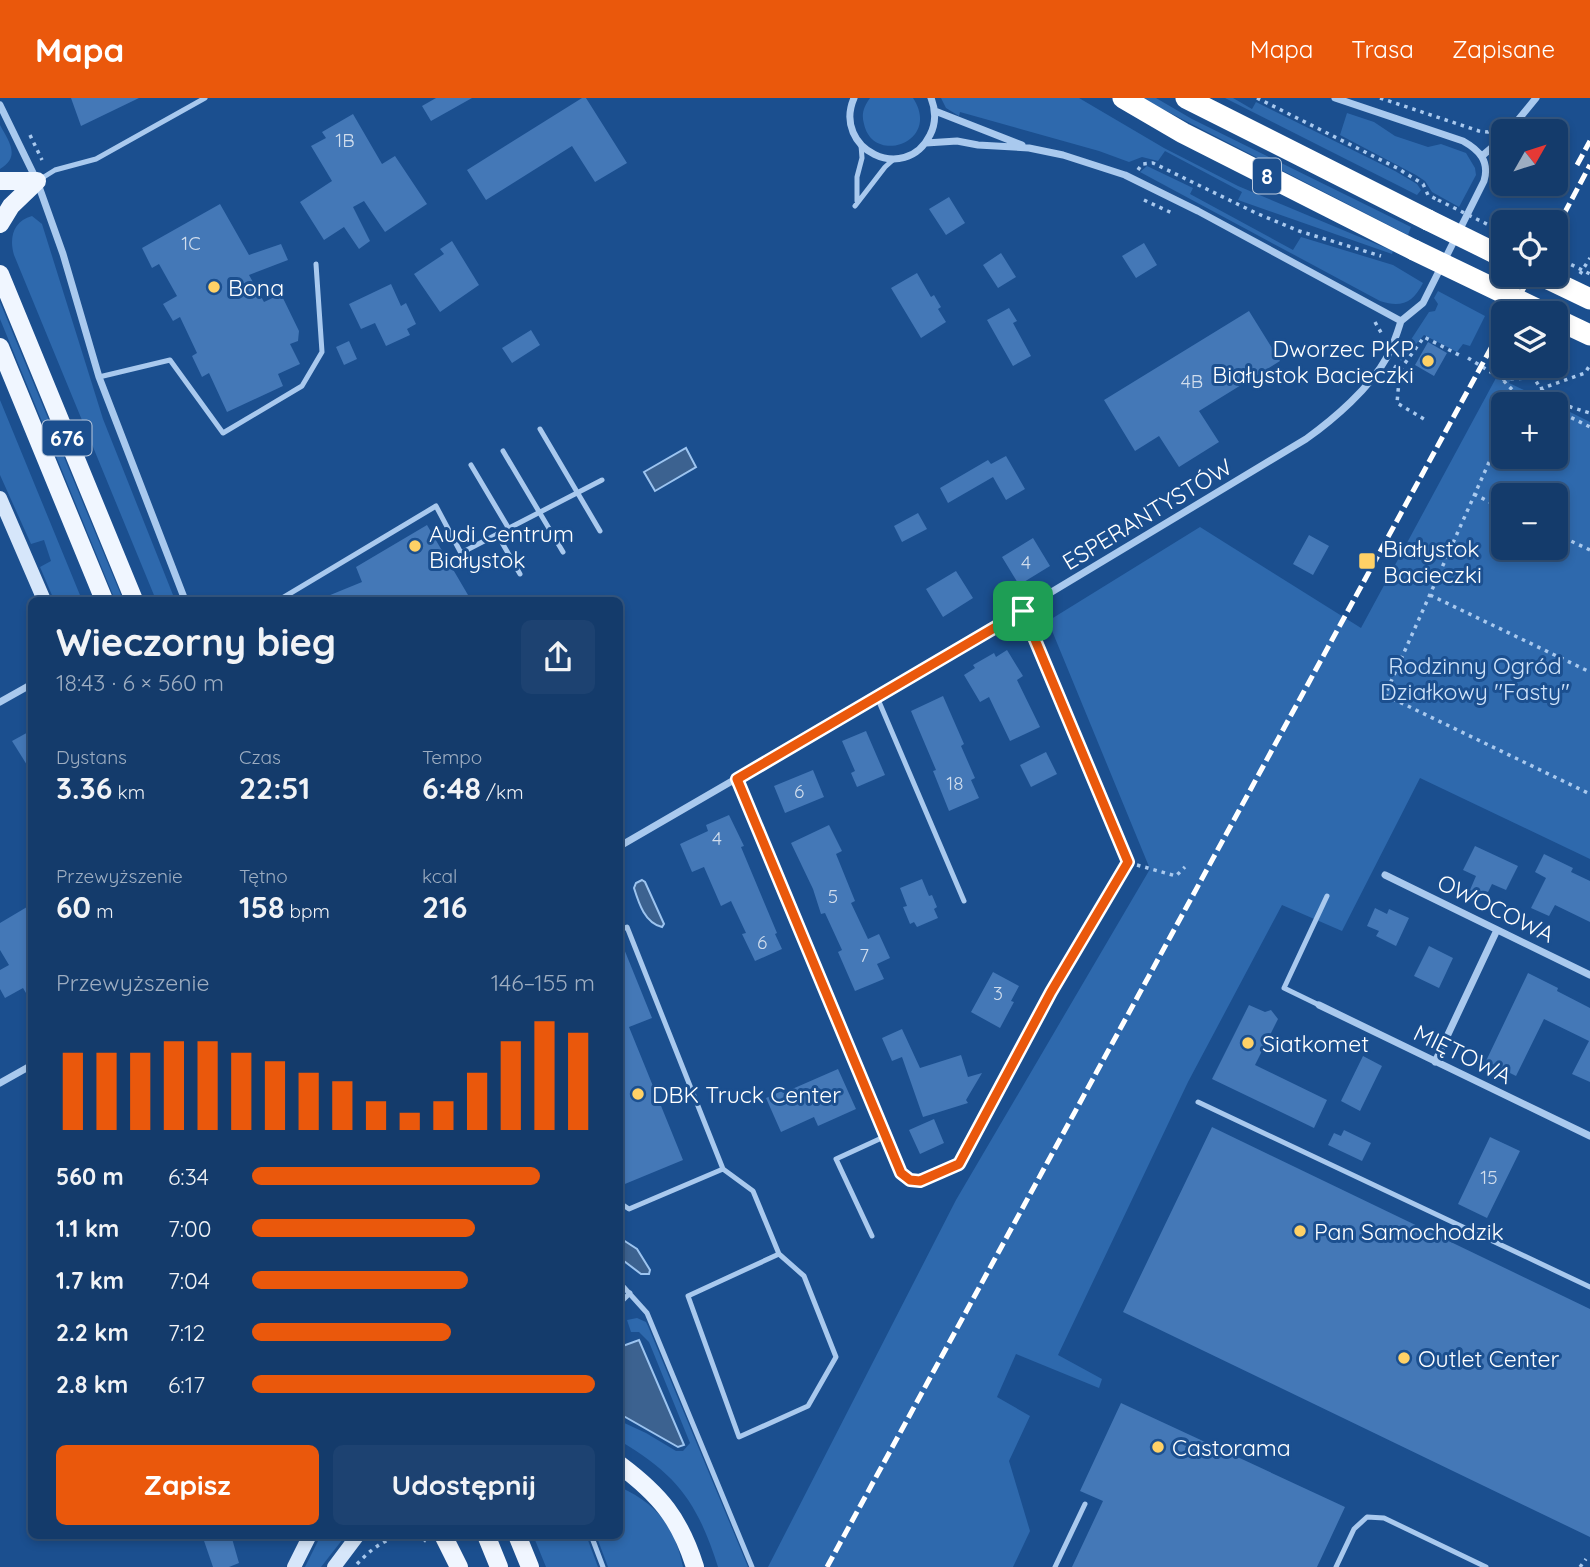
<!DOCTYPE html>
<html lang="pl">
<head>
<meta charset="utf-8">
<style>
	body { margin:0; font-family:Quicksand,sans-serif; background:#1d4271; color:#f1f3f6; height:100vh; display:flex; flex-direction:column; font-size:26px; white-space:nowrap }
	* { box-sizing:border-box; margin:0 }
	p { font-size:23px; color:#9dadc1 }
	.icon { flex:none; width:38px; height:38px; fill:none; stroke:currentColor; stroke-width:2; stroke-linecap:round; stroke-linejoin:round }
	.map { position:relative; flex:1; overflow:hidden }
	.sheet { position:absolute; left:28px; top:499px; width:595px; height:942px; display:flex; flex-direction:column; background:#143b6b; border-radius:10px; box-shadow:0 4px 10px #0003,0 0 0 2px #33557e }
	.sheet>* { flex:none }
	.needle { width:46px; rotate:51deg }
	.buttons { position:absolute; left:1491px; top:21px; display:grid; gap:14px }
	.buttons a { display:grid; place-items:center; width:77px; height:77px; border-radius:10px; background:#143b6b; box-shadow:0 4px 10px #0003,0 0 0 2px #33557e; font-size:35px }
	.pin { position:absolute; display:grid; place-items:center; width:60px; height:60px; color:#fff; margin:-30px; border-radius:14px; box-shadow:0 4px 10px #0006 }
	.round { display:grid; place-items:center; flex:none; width:74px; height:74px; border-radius:10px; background:#1d4271 }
	.overview { display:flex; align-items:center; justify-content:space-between; height:119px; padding:0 28px }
	h1 { font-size:38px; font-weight:700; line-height:52px }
	.stats { display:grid; grid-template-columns:repeat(3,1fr); gap:10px; height:119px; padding:7px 28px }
	.stats div { display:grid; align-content:center }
	.stats b { font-size:30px; font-weight:700 }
	.stats small { font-size:19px; font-weight:400 }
	.stats p { font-size:19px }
	.chart { height:196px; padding:14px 28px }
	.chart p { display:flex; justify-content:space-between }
	.chart svg { width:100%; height:126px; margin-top:7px; stroke:#ea580c; stroke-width:6 }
	.cta { display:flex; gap:14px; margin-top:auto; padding:14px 28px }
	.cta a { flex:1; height:80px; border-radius:10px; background:#ea580c; color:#fff; font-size:28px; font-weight:700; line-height:80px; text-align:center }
	.cta a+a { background:#1d4271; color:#f1f3f6 }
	ul { padding:0 28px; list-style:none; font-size:23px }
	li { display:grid; grid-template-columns:112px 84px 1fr; align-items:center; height:52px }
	li i { height:18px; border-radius:9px; background:#ea580c }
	header { display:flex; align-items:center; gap:42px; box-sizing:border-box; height:98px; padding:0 35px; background:#ea580c; color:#fff }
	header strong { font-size:33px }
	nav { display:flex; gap:38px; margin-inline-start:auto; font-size:24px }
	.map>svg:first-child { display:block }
	.green { fill:#2e69ad; fill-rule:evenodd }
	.water { fill:#3c6290; stroke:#9cc4f0; stroke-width:2 }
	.building { fill:#4478b7 }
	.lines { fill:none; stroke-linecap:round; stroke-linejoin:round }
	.path { stroke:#a9c9ee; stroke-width:3.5; stroke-dasharray:3.5 5; stroke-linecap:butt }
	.lane { stroke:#a9c9ee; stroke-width:5 }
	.street { stroke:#a9c9ee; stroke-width:7 }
	.secondary { stroke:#d6e6fa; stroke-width:14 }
	.primary { stroke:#f0f6ff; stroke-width:18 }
	.highway { stroke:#fff; stroke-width:21 }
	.rail { stroke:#fff; stroke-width:5; stroke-dasharray:12 5; stroke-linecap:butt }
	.path-bridge { stroke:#a9c9ee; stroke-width:3.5; stroke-dasharray:3.5 5; stroke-linecap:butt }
	.highway-bridge { stroke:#fff; stroke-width:21 }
	.route-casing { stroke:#fff; stroke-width:14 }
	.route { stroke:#ea580c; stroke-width:9 }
	.poi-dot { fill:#ffd166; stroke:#1b4f8f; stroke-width:2.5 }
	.labels { text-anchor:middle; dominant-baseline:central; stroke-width:6; stroke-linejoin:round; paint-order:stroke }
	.number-label { font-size:19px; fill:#d0dded }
	.shield { fill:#1b4f8f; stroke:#bbcadd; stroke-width:2 }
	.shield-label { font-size:21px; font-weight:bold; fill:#fff }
	.poi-label { font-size:23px; fill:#fff; stroke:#1b4f8f; text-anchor:start }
	.street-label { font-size:23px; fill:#fff; stroke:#1b4f8f }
	.park-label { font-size:23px; fill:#cfe3fa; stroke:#1b4f8f }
</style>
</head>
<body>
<header>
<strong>Mapa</strong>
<nav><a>Mapa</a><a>Trasa</a><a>Zapisane</a></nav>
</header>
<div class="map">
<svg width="1590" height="1469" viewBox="0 0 1590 1469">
	<rect width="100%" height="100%" fill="#1b4f8f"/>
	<!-- green -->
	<path class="green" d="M 870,0 L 913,0 C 942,44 873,68 864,26 C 861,16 864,8 870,0 Z
		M 941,0 L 1079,0 L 1164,50 L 1238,88 L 1393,153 L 1392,156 L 1238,102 L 1242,94 L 1165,53 L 1158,63 L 1142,59 L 1129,64 L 1099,53 L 960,14 L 959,18 L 946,10 Z
		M 1141,0 L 1156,0 L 1192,21 L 1411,129 L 1408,137 Z
		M 1225,0 L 1233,0 L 1252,11 L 1256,4 L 1395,73 L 1417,86 L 1421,92 L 1417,97 Z
		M 1347,15 L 1374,24 L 1395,38 L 1428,49 L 1441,46 L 1466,55 L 1475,70 L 1476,77 L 1459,109 L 1432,94 L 1425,83 L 1416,77 L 1340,37 Z
		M 0,27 C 9,44 21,58 0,71 Z
		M 1147,68 L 1193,90 L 1190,96 L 1293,152 L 1301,139 L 1393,167 L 1423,185 C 1413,205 1401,210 1380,203 L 1140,74 Z
		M 32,118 L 42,126 L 103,321 L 175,502 L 156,502 L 14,157 C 9,140 13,123 32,118 Z
		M 1438,193 L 1485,218 L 1470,248 L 1463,246 L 1457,254 L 1424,237 L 1401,263 L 1399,260 L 1429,214 L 1435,213 L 1438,206 L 1434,200 Z
		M 0,204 L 123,502 L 115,502 L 0,221 Z
		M 1503,267 L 1518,268 L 1509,285 L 1553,306 L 1503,306 L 1503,359 L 1556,359 L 1556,307 L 1590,324 L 1590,761 L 1420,680 L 1342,833 L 1282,807 L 1188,984 L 1058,1257 L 1102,1281 L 1099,1290 L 1016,1256 L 997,1299 L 1030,1318 L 1009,1363 L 1030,1433 L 1013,1469 L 768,1469 L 956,1102 L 1150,771 L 1048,523 L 1200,429 L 1361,530 ZM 1503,397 L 1556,397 L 1556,450 L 1503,450 Z
		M 0,302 L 82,502 L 54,502 L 40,469 L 51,463 L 44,442 L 31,446 L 0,377 Z
		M 637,1220 L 646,1224 L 648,1228 L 748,1469 L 718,1469 C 698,1406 678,1377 620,1343 L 620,1323 L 646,1335 L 676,1353 L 683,1353 L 690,1345 L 649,1244 L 639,1234 L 631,1234 L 627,1222 Z
		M 620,1389 C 657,1406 675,1429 683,1469 L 608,1469 L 596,1437 L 620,1437 Z
		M 321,1437 L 346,1437 L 321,1469 L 305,1469 Z
		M 533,1437 L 586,1437 L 598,1469 L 546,1469 Z"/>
	<!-- water -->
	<path class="water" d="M 686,350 L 696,369 L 655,393 L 644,374 Z
		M 642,782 L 645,784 L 664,826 L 662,829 C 645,825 639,806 634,790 L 636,785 Z
		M 620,1140 L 637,1151 L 650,1172 L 649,1176 L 641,1176 L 620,1160 Z
		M 639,1242 L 684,1347 L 678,1349 L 620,1316 L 620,1249 Z"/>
	<!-- building -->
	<path class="building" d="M 71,0 L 139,0 L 81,28 Z
		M 436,0 L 472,0 L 431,23 L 422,8 Z
		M 582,0 L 586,0 L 627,65 L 595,84 L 572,48 L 486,102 L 467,72 Z
		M 353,16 L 382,66 L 395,58 L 427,106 L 385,134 L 364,103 L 353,109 L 370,143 L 359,151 L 344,129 L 324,142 L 300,104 L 332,83 L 311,48 L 326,40 L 322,34 Z
		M 949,99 L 965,125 L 946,137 L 929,111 Z
		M 220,106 L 249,157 L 281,146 L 288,162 L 249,177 L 264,204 L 281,196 L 299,233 L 298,243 L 290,246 L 300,266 L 278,276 L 283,288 L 227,314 L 209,275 L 202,279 L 192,258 L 197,255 L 180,219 L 173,223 L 163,206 L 177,198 L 159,166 L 152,170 L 142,150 Z
		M 452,143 L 479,187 L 440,214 L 414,176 L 444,156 L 440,151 Z
		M 1144,145 L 1157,167 L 1136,180 L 1122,158 Z
		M 1001,155 L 1016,179 L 998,190 L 983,167 Z
		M 917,175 L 931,199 L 934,197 L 941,209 L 938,211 L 946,224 L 921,240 L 891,190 Z
		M 391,186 L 401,208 L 406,205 L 416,226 L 407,231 L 410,237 L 386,248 L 375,225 L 361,231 L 349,206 Z
		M 1009,210 L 1017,223 L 1013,225 L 1031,258 L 1013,268 L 987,222 Z
		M 1249,213 L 1280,263 L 1199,313 L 1219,344 L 1179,369 L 1159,338 L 1135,353 L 1104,302 Z
		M 531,232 L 540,247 L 512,265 L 502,250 Z
		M 349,243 L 357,261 L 344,267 L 336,249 Z
		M 1428,244 L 1447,255 L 1434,278 L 1415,267 Z
		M 1006,358 L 1025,391 L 1006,402 L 993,379 L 948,405 L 940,390 L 988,362 L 991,366 Z
		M 918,415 L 927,431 L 902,444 L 894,428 Z
		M 427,427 L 468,497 L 459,502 L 318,502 L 362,484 L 356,469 Z
		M 1309,437 L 1329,448 L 1313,477 L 1293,466 Z
		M 1033,440 L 1050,468 L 1019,487 L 1002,459 Z
		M 956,473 L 973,500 L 943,519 L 926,491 Z
		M 1007,552 L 1023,578 L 1017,582 L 1040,629 L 1010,643 L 989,599 L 980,604 L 964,577 L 975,570 L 973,567 L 994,555 L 996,559 Z
		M 943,598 L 964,646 L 961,648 L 975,680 L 971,682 L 979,700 L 949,713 L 933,673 L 936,672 L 911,613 Z
		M 32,632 L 32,675 L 12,643 Z
		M 866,633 L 885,677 L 857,689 L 851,675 L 855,673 L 842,643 Z
		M 1046,654 L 1057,676 L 1031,689 L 1020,667 Z
		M 813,672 L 824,699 L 785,715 L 774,688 Z
		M 729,717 L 744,748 L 741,749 L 777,835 L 775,836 L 782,851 L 755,863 L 742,836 L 746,835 L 731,803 L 721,808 L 704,769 L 692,774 L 680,746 L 708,733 L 706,727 Z
		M 829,727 L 842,753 L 836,756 L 855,803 L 851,805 L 868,841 L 879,836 L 890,860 L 877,866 L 884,881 L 855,893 L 838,854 L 842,852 L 825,815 L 821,816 L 813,791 L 791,745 Z
		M 1475,748 L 1518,768 L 1506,792 L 1492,786 L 1485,800 L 1470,792 L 1476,778 L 1463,772 Z
		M 1544,756 L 1573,770 L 1571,774 L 1590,783 L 1590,824 L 1555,807 L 1549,818 L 1531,810 L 1546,780 L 1535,774 Z
		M 922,781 L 929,798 L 932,797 L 937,809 L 934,811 L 938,820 L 917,829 L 914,824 L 910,826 L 903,809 L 907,808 L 900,790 Z
		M 32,806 L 32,905 L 23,890 L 5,900 L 0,891 L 0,872 L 9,867 L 0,852 L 0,825 Z
		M 1375,810 L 1387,816 L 1389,811 L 1409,820 L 1396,848 L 1376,838 L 1379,833 L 1367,828 Z
		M 620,841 L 652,920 L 629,929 L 683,1062 L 620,1088 Z
		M 1429,848 L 1453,860 L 1439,890 L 1414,878 Z
		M 993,874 L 1019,888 L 1011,903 L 1014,904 L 1000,930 L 971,914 Z
		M 1528,875 L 1558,890 L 1557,893 L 1590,910 L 1590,984 L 1572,976 L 1589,943 L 1544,921 L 1516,978 L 1486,963 Z
		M 1249,907 L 1265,914 L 1271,912 L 1278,921 L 1255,967 L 1327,1002 L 1314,1030 L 1212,981 Z
		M 902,931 L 920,970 L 961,957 L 968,979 L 982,975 L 966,1002 L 968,1005 L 923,1019 L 902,959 L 892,963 L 882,940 Z
		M 1363,958 L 1382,968 L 1360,1013 L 1341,1003 Z
		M 838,971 L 856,1011 L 818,1028 L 814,1019 L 781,1034 L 766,1000 L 782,993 L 783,995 Z
		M 934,1021 L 944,1045 L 920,1056 L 909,1032 Z
		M 1212,1029 L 1590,1211 L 1590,1439 L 1123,1214 Z
		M 1344,1032 L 1371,1045 L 1362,1063 L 1328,1047 L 1334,1035 L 1341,1038 Z
		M 1490,1039 L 1520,1053 L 1487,1120 L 1458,1106 Z
		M 1121,1305 L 1345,1409 L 1317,1469 L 1072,1469 L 1103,1403 L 1080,1393 Z
		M 202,1437 L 231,1437 L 239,1465 L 229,1469 L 213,1469 Z"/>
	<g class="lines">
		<!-- path -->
		<path class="path" d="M 1257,0 L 1397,70 L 1423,86 L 1428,97 L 1438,102
			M 1380,0 L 1479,33 L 1488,34 L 1494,31
			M 30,37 L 42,62
			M 1138,72 L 1142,66 L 1153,65 L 1256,115 L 1299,133 L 1381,158
			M 1144,102 L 1172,115
			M 1580,176 L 1590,160
			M 1375,224 L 1383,238
			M 1468,260 L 1502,281 L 1519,299
			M 1394,268 L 1400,272 L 1397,305 L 1424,321
			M 1529,268 C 1542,302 1557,305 1590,315
			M 1400,272 L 1424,239 L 1459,257
			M 1502,281 L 1534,280
			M 1540,291 L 1585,275 L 1590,267
			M 1516,306 L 1519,299 L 1527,298 L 1543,306
			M 1556,312 L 1590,329
			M 1503,333 L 1385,597 L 1590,696
			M 1474,396 L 1503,411
			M 1556,436 L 1590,452
			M 1430,497 L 1590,574
			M 1137,767 L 1176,778 L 1185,769
			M 357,1466 C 377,1445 397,1431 426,1443
			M 1580,1469 L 1586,1461"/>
		<!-- lane -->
		<path class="lane" d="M 39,82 L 55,72 L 96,61 L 205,0
			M 857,103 L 857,79 L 862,60 L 861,47
			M 855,108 L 885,69 L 894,61
			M 99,279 L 170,262 L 223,335 L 302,288 L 322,254 L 316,166
			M 540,331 L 600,433
			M 503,353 L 563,454
			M 471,367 L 509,431
			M 497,436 L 520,476
			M 279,502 L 436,408 L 461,455 L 602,382
			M 877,599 L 964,803
			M 620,832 L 627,829 L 723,1071 L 629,1111 L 620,1105
			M 1319,907 L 1284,890 L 1327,798
			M 1198,1004 L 1590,1189
			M 723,1071 L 753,1093 L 779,1156 L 688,1198 L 739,1339 L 808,1308 L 836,1259 L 804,1178 L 779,1156
			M 872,1138 L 836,1061 L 886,1038
			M 620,1185 L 647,1215 L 752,1469
			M 620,1205 L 630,1195
			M 591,1437 L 603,1469
			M 1055,1469 L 1085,1406
			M 1336,1469 L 1354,1431 L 1367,1419 L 1384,1420 L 1486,1469"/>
		<!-- street -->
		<path class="street" d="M 854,0 C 832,51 905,87 930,37 C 936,26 936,12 931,0
			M 1335,0 L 1463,43 C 1479,52 1490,63 1484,83 L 1423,205 L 1401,223
			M 0,7 L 37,83 L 63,156 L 99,279 L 185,502
			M 935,13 L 1022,47
			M 1509,33 L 1536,0
			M 926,45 L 957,43 L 978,47 L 1029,50 L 1063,57 L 1125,77 L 1198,113 L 1401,223
			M 1482,58 L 1503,40
			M 0,604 L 32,586
			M 737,681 L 901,1075 L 910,1082 L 921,1083 L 959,1066 L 1051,894 L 1128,764 L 1023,513
			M 620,748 L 877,599 L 1306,341 C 1334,321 1370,290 1387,259 C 1393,248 1397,236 1401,223
			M 1385,777 L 1590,877
			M 1319,907 L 1590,1038
			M 1435,964 L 1497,832
			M 0,985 L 32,967"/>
		<!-- secondary -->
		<path class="secondary" d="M 0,400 L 44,502
			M 294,1469 L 310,1437
			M 334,1469 L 358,1437"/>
		<!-- primary -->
		<path class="primary" d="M 0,83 L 37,83
			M 0,126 L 11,108 L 37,83
			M 0,176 L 134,502
			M 0,249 L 104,502
			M 620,1367 C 660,1397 680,1421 695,1469
			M 443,1437 L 459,1469
			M 486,1437 L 499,1469
			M 517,1437 L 530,1469"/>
		<!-- highway -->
		<path class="highway" d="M 1123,0 L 1183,35 L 1414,152
			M 1186,0 L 1428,122
			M 1556,221 L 1590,237"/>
		<!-- rail -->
		<path class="rail" d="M 1577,67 L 1590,43
			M 1556,131 L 1590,67
			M 1510,215 L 1531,177
			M 827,1469 L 1503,228"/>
		<!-- path-bridge -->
		<path class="path-bridge" d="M 1438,102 L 1503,134
			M 1556,159 L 1590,176"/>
		<!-- highway-bridge -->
		<path class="highway-bridge" d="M 1428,122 L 1503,159
			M 1414,152 L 1545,215
			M 1540,177 L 1590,201"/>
	</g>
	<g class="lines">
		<defs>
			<path id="route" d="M 1023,513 L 1128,764 L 1051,894 L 959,1066 L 920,1083 L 910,1082 L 901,1075 L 737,681 Z"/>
		</defs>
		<!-- route casing -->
		<use href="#route" class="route-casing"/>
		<!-- route -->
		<use href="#route" class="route"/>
	</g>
	<!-- markers -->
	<g class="poi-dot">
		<circle cx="214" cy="189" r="7"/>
		<circle cx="1428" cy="263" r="7"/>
		<circle cx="415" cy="448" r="7"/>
		<rect x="1358" y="454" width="18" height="18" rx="3.5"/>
		<circle cx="1248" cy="945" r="7"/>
		<circle cx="638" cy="996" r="7"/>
		<circle cx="1300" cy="1133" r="7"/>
		<circle cx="1404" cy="1260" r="7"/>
		<circle cx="1158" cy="1349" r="7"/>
	</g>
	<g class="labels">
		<!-- number labels -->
		<g class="number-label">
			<text x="345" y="42">1B</text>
			<text x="191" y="145">1C</text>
			<text x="1192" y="283">4B</text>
			<text x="1026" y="464">4</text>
			<text x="955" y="685">18</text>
			<text x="799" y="693">6</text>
			<text x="717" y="740">4</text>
			<text x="833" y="798">5</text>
			<text x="762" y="844">6</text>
			<text x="864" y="857">7</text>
			<text x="998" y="895">3</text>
			<text x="1489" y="1079">15</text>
		</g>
		<!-- shield labels -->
		<g class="shield">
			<rect x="1253" y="60.5" width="28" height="35" rx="5"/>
			<rect x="42.5" y="322.5" width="49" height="35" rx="5"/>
		</g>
		<g class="shield-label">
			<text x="1267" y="78">8</text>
			<text x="67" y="340">676</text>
		</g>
		<!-- poi labels -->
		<g class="poi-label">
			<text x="228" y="189">Bona</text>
			<text x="1414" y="250" text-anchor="end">Dworzec PKP<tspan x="1414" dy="26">Białystok Bacieczki</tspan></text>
			<text x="429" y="435">Audi Centrum<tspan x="429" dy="26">Białystok</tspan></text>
			<text x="1383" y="450">Białystok<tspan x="1383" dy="26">Bacieczki</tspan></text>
			<text x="1262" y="945">Siatkomet</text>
			<text x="652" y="996">DBK Truck Center</text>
			<text x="1314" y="1133">Pan Samochodzik</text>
			<text x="1418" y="1260">Outlet Center</text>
			<text x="1172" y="1349">Castorama</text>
		</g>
		<!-- street labels -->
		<g class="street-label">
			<text transform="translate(1147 416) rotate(-31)">ESPERANTYSTÓW</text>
			<text transform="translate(1496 810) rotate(26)">OWOCOWA</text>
			<text transform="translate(1463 956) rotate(26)">MIĘTOWA</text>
		</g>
		<!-- park labels -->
		<g class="park-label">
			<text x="1475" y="567">Rodzinny Ogród<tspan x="1475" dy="26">Działkowy "Fasty"</tspan></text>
		</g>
	</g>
</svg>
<div class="buttons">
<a><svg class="needle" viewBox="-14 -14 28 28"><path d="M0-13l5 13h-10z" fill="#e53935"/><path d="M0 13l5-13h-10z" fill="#9dadc1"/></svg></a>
<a><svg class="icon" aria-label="locate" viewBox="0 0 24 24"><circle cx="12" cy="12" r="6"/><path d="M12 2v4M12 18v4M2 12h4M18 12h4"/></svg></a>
<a><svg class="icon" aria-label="layers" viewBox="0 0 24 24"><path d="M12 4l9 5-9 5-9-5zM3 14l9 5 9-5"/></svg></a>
<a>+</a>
<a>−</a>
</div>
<div class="pin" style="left:1023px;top:513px;background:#1e9e55"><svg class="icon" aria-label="arrive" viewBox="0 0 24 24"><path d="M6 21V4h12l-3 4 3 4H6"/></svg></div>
<section class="sheet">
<div class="overview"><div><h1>Wieczorny bieg</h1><p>18:43 · 6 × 560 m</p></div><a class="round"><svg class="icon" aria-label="share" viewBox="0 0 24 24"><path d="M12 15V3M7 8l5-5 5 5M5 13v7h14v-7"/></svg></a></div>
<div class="stats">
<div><p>Dystans</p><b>3.36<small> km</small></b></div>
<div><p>Czas</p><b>22:51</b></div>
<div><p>Tempo</p><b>6:48<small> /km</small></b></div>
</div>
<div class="stats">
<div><p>Przewyższenie</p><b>60<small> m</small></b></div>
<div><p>Tętno</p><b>158<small> bpm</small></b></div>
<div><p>kcal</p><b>216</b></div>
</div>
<div class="chart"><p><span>Przewyższenie</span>146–155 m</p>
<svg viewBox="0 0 160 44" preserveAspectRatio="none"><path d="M5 44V17M15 44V17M25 44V17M35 44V13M45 44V13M55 44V17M65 44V20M75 44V24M85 44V27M95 44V34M105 44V38M115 44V34M125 44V24M135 44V13M145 44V6M155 44V10"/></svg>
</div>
<ul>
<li><b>560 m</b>6:34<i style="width:84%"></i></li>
<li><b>1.1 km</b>7:00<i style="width:65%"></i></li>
<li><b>1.7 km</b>7:04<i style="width:63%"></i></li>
<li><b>2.2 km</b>7:12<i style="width:58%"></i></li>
<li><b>2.8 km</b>6:17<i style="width:100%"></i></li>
</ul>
<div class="cta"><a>Zapisz</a><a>Udostępnij</a></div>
</section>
</div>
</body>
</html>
